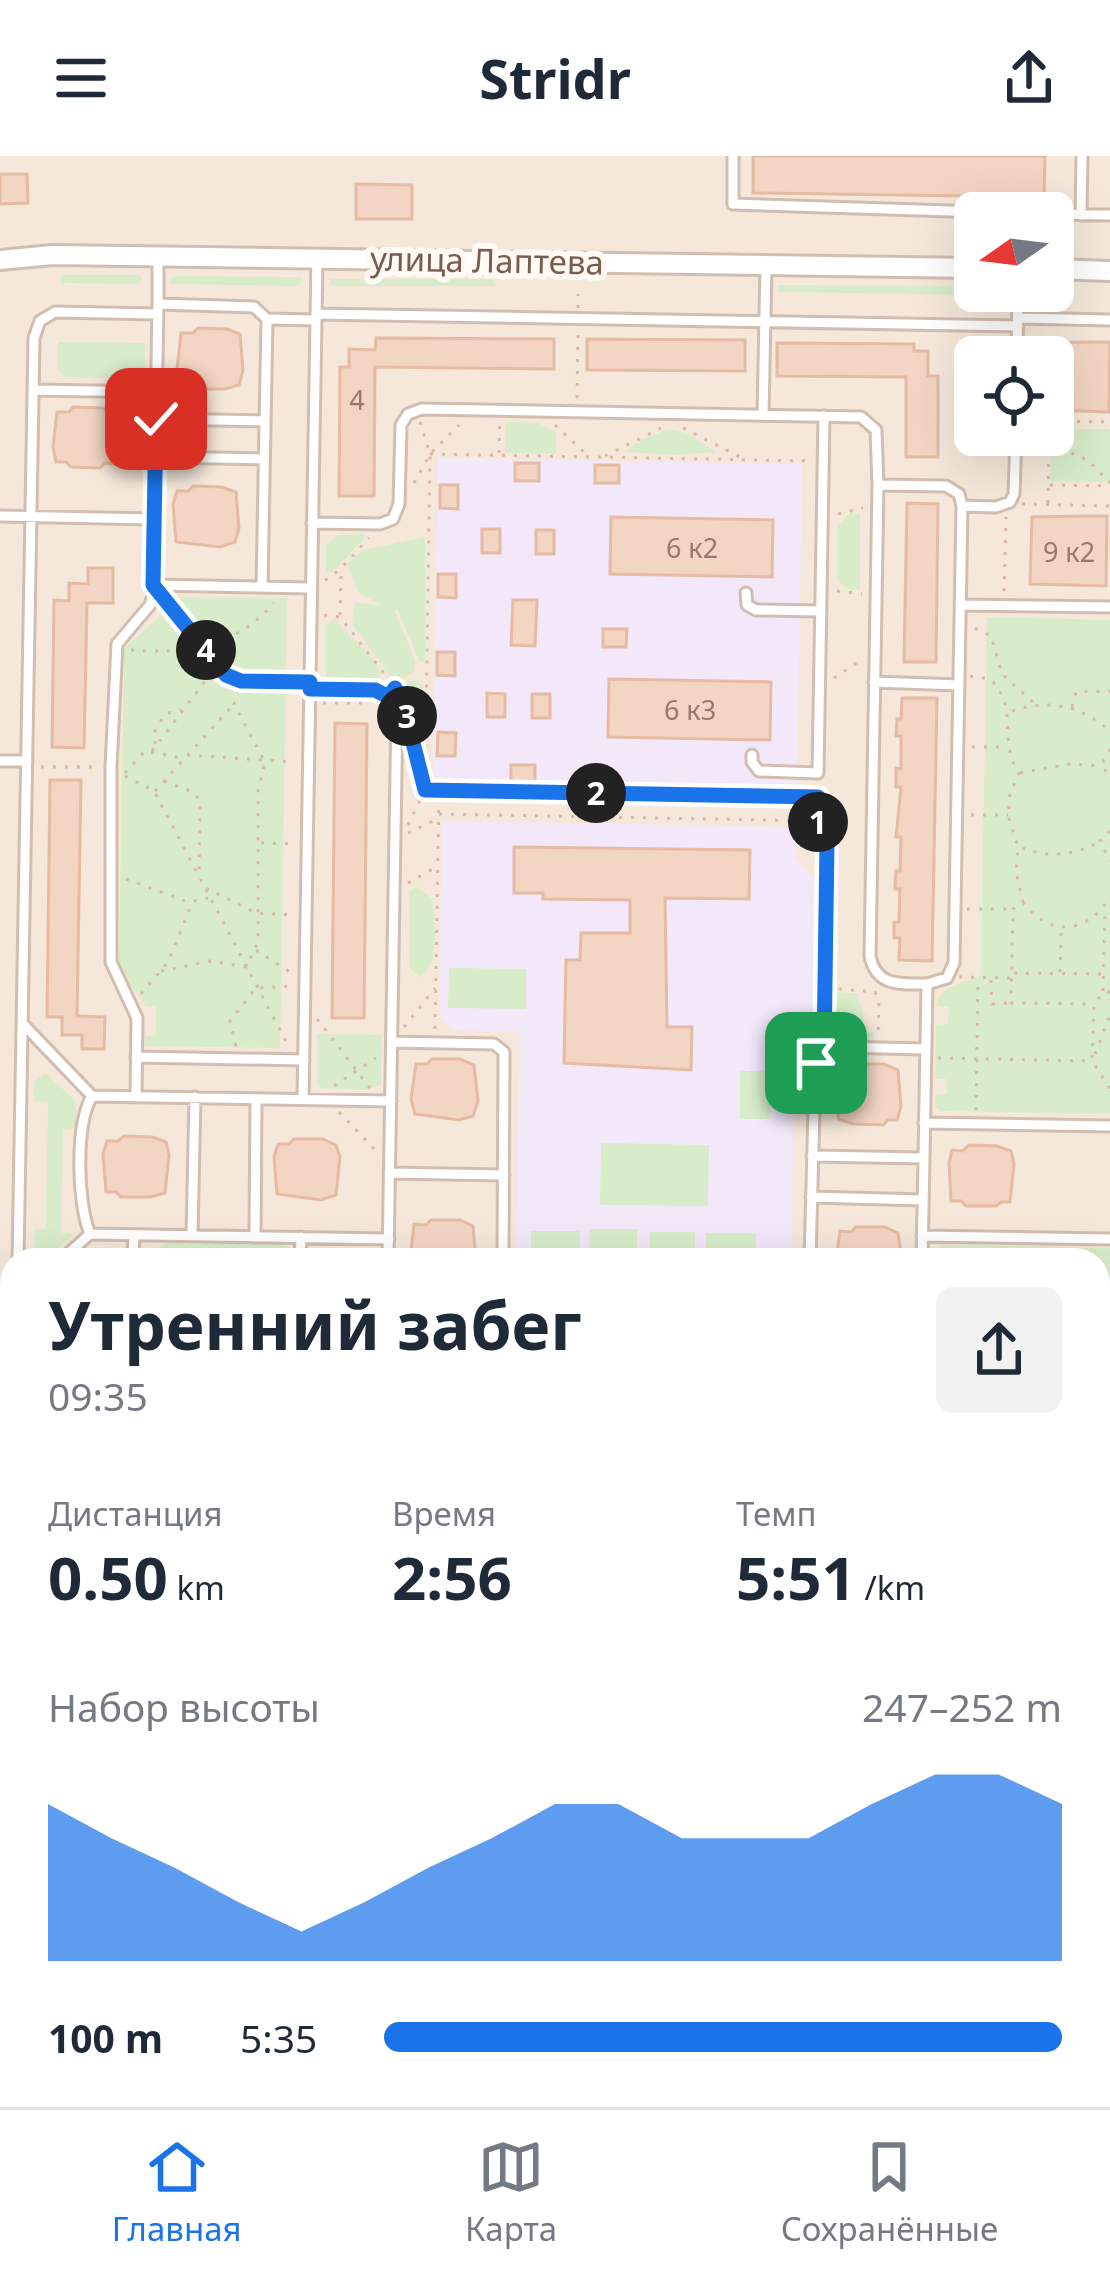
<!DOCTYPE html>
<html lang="ru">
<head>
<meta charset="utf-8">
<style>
	body { margin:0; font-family:"Noto Sans",sans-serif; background:#f2f2f3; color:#1f2937; height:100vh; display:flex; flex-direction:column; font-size:45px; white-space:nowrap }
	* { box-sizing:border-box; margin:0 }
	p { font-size:39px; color:#747a83 }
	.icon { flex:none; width:66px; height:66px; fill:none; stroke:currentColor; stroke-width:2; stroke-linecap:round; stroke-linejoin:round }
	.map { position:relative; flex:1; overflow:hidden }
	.drawer { position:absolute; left:0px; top:1092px; width:1110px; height:861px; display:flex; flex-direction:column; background:#fff; border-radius:36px 36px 0 0; box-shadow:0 12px 48px #0002 }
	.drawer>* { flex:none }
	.needle { width:78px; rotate:256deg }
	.tools { position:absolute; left:954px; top:36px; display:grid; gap:24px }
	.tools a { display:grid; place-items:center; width:120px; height:120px; border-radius:18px; background:#fff; box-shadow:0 12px 48px #0002; font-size:60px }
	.pin { position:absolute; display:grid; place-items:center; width:102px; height:102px; color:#fff; margin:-51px; border-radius:24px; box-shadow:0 6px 18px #0006 }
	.km { position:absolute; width:60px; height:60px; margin:-30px; border-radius:50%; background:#222; color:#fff; font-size:33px; line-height:60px; text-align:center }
	.round { display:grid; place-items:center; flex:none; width:126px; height:126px; border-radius:18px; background:#f2f2f3 }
	.head { display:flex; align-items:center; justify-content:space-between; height:204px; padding:0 48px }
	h1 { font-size:66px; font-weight:700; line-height:90px }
	.stats { display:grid; grid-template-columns:repeat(3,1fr); gap:18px; height:204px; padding:12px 48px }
	.stats div { display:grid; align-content:center }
	.stats b { font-size:60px; font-weight:700 }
	.stats small { font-size:33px; font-weight:400 }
	.stats p { font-size:33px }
	.chart { height:336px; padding:24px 48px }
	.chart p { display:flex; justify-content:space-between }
	.chart svg { width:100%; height:216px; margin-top:12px; fill:#1a73e8; opacity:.7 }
	ul { padding:0 48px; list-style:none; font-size:39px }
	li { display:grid; grid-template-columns:192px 144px 1fr; align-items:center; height:90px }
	li i { height:30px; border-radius:15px; background:#1a73e8 }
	header { display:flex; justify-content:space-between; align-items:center; height:156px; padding:0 48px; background:#fff; font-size:54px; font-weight:700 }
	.tab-bar { display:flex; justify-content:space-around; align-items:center; height:168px; border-top:3px solid #e0e1e3; background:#fff; font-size:33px; color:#747a83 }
	.tab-bar a { display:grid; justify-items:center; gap:6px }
	.tab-bar .current { color:#1a73e8 }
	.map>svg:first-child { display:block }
	.residential { fill:#f5e8da; fill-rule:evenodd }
	.education { fill:#f3e8fa }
	.green { fill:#d8ecc9 }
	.building { fill:#f3d5c3; stroke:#e6bba3; stroke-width:3 }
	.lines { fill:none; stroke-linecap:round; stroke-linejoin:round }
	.service-casing { stroke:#d1beb0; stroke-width:15 }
	.minor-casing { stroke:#d1beb0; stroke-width:24 }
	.secondary-casing { stroke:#d6c0b0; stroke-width:33 }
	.path { stroke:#d9b8a5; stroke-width:3; stroke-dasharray:3 9; stroke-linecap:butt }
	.service { stroke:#fff; stroke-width:9 }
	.minor { stroke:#fff; stroke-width:18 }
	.secondary { stroke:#fff; stroke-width:27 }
	.route-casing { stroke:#fff; stroke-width:24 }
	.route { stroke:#1a73e8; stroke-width:15 }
	.labels { text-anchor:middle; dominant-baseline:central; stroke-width:12; stroke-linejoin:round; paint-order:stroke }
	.number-label { font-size:27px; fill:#987a6a }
	.street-label { font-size:33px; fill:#7a5c4d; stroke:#fffaf3 }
</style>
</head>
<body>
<header><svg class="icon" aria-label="menu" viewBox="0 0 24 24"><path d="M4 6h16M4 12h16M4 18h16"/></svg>Stridr<svg class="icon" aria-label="share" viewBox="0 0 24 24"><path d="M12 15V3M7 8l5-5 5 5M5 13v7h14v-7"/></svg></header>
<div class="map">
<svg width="1110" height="1951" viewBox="0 0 1110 1951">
	<rect width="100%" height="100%" fill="#fdf6ec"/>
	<!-- residential -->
	<path class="residential" d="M 0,0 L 1110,0 L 1110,1802 L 1098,1802 L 1098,1104 L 12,1104 L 12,1928 L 0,1937 ZM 975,57 L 1053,57 L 1053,135 L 975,135 ZM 975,201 L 1053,201 L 1053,279 L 975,279 Z
		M 1110,1844 L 1110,1951 L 1021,1951 L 1020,1941 L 1098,1941 L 1098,1845 Z
		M 51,1941 L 1000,1941 L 1000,1951 L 38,1951 Z"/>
	<!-- education -->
	<path class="education" d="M 438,302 L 802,308 L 797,638 L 433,632 Z
		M 442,665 L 796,671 L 796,702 L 821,730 L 819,867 L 793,892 L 792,1104 L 516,1104 L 520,876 L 452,874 L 439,858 Z"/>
	<!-- green -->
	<path class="green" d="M 61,119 L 138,119 L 143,122 L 139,128 L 61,127 Z
		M 179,120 L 301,121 L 304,124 L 296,130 L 169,128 L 169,123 Z
		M 331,123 L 491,123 L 497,130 L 333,130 L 329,128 Z
		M 777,129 L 975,130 L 975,135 L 1004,135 L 1000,139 L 777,136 Z
		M 58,186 L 145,187 L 145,214 L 133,223 L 65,221 L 57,213 Z
		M 506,266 L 538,267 L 556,276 L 556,298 L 505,297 Z
		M 668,273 L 687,277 L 716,296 L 674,299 L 627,296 L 637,286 Z
		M 1053,273 L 1110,273 L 1110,326 L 1050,325 Z
		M 850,357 L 860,357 L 860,433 L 850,434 L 837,424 L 837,371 Z
		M 365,378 L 365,382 L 333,416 L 326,416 L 326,388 L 338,379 Z
		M 425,381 L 425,505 L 419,505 L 398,454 L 394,453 L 415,505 L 414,516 L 400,524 L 390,520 L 352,468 L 355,446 L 382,450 L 358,436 L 347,408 L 363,394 Z
		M 183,441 L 287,442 L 280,892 L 145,890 L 145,880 L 156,879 L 156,851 L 146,850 L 119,814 L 124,492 Z
		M 987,461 L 1110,464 L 1110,958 L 940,955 L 935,950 L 935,939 L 947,938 L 947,923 L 935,923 L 936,869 L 948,868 L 949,851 L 936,850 C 940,829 965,827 981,819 Z
		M 334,462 L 376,506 L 381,519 L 376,524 L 326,522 L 325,470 Z
		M 416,524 L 422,528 L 420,601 L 408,551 L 399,533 L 401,528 Z
		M 416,730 L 433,744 C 433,767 442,809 419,821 L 409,811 L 409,736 Z
		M 449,812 L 526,813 L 526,853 L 448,852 Z
		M 830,836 L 856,837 L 863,857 L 863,876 L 874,876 L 874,881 L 829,880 Z
		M 317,878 L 382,879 L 381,928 L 365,934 L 320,932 L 317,926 Z
		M 740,915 L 771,915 L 770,963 L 740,963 Z
		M 45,917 L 76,945 L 76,972 L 63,973 L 61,1077 L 74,1078 L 46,1104 L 35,1104 L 34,1074 L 46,1073 L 48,946 L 33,945 L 34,926 Z
		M 601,987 L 709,989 L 708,1050 L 600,1049 Z
		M 589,1073 L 637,1073 L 637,1101 L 590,1101 Z
		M 531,1075 L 580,1075 L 580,1100 L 531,1100 Z
		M 650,1076 L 695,1076 L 695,1103 L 650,1103 Z
		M 706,1077 L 756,1077 L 756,1102 L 706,1103 Z
		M 171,1084 L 276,1084 L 289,1091 L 293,1104 L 142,1104 Z
		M 943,1089 L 1110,1092 L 1110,1468 L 1098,1467 L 1098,1104 L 933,1102 L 934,1094 Z
		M 0,1731 L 6,1731 L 6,1740 L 12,1741 L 12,1790 L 0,1790 Z
		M 0,1836 L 12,1836 L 12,1915 L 0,1924 Z"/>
	<!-- building -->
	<path class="building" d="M 753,0 L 1045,0 L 1044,41 L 753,37 Z
		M 0,18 L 27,18 L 28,47 L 0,48 Z
		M 356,28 L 412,29 L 412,63 L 356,63 Z
		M 198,172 L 227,173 L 240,178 L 243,214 L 239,229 L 225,233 L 195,233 L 180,228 L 177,213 L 181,177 L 193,177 Z
		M 376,182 L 554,183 L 554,213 L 375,211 L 374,340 L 339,340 L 340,211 L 349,211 L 349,193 L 375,194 Z
		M 587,183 L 745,184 L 745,215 L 587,214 Z
		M 1088,186 L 1110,186 L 1109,256 L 1053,254 L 1053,201 L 1035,201 L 1036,187 Z
		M 777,187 L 914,188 L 914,195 L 928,195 L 928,220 L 938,220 L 938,301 L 906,301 L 906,221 L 777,220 Z
		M 73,251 L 102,252 L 116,257 L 119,270 L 115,308 L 105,307 L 100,312 L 71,311 L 66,306 L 56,306 L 53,291 L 57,256 L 69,256 Z
		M 515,307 L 539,307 L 539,325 L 515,325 Z
		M 595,309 L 619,309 L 619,327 L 595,327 Z
		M 440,329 L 458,329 L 458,353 L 440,352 Z
		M 193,330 L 222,331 L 236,336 L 239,372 L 235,386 L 220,391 L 176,386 L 173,348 L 177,335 L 188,335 Z
		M 907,347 L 938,348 L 936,506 L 904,506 Z
		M 1084,360 L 1107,360 L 1106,430 L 1030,428 L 1032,361 Z
		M 611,361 L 773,364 L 772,421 L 610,418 Z
		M 482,373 L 500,373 L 500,397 L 482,397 Z
		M 536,374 L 554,374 L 554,398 L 536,398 Z
		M 88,412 L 113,412 L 113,447 L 87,447 L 84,592 L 52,591 L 54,444 L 69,445 L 69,427 L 88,428 Z
		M 438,418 L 456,418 L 456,442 L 438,441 Z
		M 513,444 L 537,444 L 535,490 L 511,489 Z
		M 603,473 L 627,473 L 626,491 L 603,491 Z
		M 437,496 L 455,496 L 455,520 L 437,519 Z
		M 609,523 L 771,526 L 770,584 L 608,581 Z
		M 487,537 L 505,538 L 505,561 L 487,561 Z
		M 532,538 L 550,538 L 550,562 L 532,562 Z
		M 902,542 L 937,542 L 932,805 L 899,804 L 900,782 L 894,782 L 894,766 L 899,766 L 900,733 L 895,733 L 896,715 L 900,715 L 901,681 L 896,681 L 901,631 L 896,631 L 896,612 L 901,613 L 901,580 L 896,580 L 897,563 L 901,563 Z
		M 335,567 L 367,568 L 364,862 L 332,862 Z
		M 438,576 L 456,577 L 455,600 L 437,600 Z
		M 511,609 L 535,609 L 535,627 L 511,627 Z
		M 50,624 L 81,624 L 77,860 L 105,861 L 104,893 L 82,893 L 82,879 L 62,879 L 62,861 L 47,861 Z
		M 514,691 L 750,694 L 749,743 L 665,742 L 667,871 L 692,871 L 691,914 L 564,907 L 566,804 L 580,804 L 581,777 L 630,777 L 630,744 L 543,743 L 543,737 L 514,737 Z
		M 432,903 L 460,903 L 474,909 L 478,945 L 473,960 L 459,964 L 415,958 L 411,943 L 416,908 L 427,908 Z
		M 856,908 L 884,908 L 898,914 L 901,950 L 897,964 L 888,964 L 883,969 L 853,968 L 839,963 L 835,948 L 839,913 L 851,913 Z
		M 124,980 L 152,981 L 166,986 L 169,999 L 165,1037 L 150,1041 L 121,1041 L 116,1036 L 106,1036 L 103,998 L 107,985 L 118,985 Z
		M 294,983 L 323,983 L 336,989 L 340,1001 L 336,1039 L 321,1044 L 277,1038 L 274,1001 L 278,988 L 289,988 Z
		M 969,989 L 997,990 L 1011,995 L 1014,1008 L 1010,1046 L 1001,1046 L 996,1050 L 966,1050 L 961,1045 L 951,1045 L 949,1007 L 952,994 L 963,995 Z
		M 431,1064 L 460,1064 L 473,1070 L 476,1104 L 410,1104 L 414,1068 L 426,1069 Z
		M 856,1071 L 885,1071 L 898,1077 L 902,1104 L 836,1104 L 840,1075 L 851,1076 Z"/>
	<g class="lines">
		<defs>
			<path id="service" d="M 733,0 L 733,48 L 1013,57
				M 1053,58 L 1110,59
				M 1081,59 L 1082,0
				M 158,148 L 158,100
				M 316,158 L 1018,170
				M 1018,162 L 1110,164
				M 1017,201 L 1018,135
				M 33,234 L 156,236
				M 763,259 L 766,110
				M 156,263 L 265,265
				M 155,301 L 264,303
				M 878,329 L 870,800 C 876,831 901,828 927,828
				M 962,350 L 996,351 L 1010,346 L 1014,338 L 1016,279
				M 0,360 L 154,363
				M 312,367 L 380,368 L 393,363 L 399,348 L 401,269 L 408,258 L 422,253 L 861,261 L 876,274 L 878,329 L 946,330 L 959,338 L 962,350 L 954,807 L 947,822 L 927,828 L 924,1002 L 812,1000
				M 153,429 L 311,432
				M 262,431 L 267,163 L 316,164
				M 746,437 L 747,449 L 756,454 L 821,455
				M 960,449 L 1110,451
				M 874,526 L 959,529
				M 310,533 C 339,533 383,523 397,555 L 388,1104
				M 752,599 L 752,606 L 759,615 L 818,617 L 824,260
				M 0,605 L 27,605
				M 22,867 L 92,940 L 391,945
				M 392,886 L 494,888 L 504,896 L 503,1104
				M 136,901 L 304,904
				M 136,940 L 137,862 L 111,806 L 111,611 L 117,488 L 150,449 L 153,439 L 158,148 L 254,151 L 267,163
				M 303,943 L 317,103
				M 924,967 L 1110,970
				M 389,1017 L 504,1019
				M 811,1041 L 923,1044
				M 90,1078 C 77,1047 75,969 92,940
				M 192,1079 L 195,941
				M 922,1080 L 1110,1083
				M 255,1081 L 256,943
				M 18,1104 L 34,182 L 40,165 L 55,156 L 157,158
				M 61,1104 L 90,1078 L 389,1083
				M 133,1104 L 134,1079
				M 300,1104 L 301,1081
				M 810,1104 L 815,917 L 819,901 L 836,891 L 926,893
				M 922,1104 L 924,1002
				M 0,1143 L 12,1143
				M 12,1455 L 12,1542
				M 1098,1474 L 1110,1477
				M 11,1542 L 8,1721 L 12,1721
				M 1098,1589 L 1110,1589
				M 1098,1626 L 1110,1626
				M 1098,1730 L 1110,1727
				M 112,1941 L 120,1951
				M 434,1941 L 435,1951
				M 357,1951 L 368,1942 L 415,1951
				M 755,1951 L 755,1941"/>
			<path id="minor" d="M 0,104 L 52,99 L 975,112
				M 1053,113 L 1110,115
				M 0,1820 L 12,1822
				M 1008,1941 L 1008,1951"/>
			<path id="secondary" d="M 1098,1817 L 1110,1817
				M 12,1951 L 25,1941"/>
		</defs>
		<!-- service casing -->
		<use href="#service" class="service-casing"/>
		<!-- minor casing -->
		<use href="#minor" class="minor-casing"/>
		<!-- secondary casing -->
		<use href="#secondary" class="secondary-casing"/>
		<!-- path -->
		<path class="path" d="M 578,152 L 578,138
			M 577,242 L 578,173
			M 1053,265 L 1110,266
			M 420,266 L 430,298 L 425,632
			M 555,269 L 588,300
			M 683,272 L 744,303
			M 1049,288 L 1088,304 L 1110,327
			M 499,297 L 500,265
			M 430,298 L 812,305
			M 605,300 L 661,272
			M 414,327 L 430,298 L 459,269
			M 1050,329 L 1110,330
			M 1048,347 L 1049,279
			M 1022,348 L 1110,350
			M 838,358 L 863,352
			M 325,424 C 343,414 354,397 369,382
			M 837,435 L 862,438
			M 1004,435 L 1006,361
			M 166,444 L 226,519 L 241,525 L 299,526
			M 324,459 L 340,461 L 394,530
			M 340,459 L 341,416
			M 975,472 L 991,480 L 1002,518 L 1036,549
			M 131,494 C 188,498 234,492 274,447
			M 970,520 L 990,523 C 1020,551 997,584 1019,617 L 1010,638 L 1008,659 L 1018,691 L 1016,716 L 1023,746 L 1013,753 L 1011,847 L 1094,848
			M 834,522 L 861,504
			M 323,547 L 367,547
			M 1072,551 L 1076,536 L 1110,535
			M 1012,555 C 1049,543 1081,549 1110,575
			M 411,578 L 423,627
			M 155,588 L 154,577 L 165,558 L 181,554
			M 972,591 L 1004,591
			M 1110,593 L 1101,610 L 1110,619
			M 152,595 L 215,512
			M 187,599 L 294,606
			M 41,611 L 98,611
			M 125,617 L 145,595 L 182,602
			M 1020,617 L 1070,608 L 1101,610
			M 125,620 L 154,635 L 288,889
			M 164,625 L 193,636 L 200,644 L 199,720
			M 155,635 L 233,549
			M 439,658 L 817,665 L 818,643
			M 971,659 L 1008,659
			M 819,666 L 828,687 L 825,882
			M 408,669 L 425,634 L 818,641 L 818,632
			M 1110,675 L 1100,685 L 1110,705
			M 408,677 L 437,663
			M 261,687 L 293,688
			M 1022,692 C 1049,702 1075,700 1100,685
			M 126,723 L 188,746 L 208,742
			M 408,727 L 436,711
			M 206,732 L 256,757 L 292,759
			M 1023,746 C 1048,782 1090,778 1110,740
			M 967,753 L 1011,753
			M 256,794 L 293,818
			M 161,815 L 211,805 L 246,811 L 258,786 L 258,635 L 265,606 L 234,548 L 241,525
			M 1060,816 L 1061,772
			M 1014,817 L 1103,818
			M 959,821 L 1010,822
			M 991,824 L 992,848 L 1011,847
			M 827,832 L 875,836 L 879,844 L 878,878
			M 1103,835 L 1105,755
			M 1110,836 L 1103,837 L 1094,848 L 1092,905 L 1110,933
			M 141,838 L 168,806 L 192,747
			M 317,863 L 370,932
			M 404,871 L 435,832
			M 435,873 L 439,636
			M 236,890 L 230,865 L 256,832 L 291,830
			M 1095,898 L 1110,859
			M 938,902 L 1092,905
			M 334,930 L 376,902
			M 976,954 L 978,822
			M 339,956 L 378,997
			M 1098,1136 L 1110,1133
			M 1098,1212 L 1110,1215
			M 1098,1309 L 1110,1316
			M 1098,1413 L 1110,1418
			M 1099,1454 L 1110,1435
			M 1098,1750 L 1110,1745
			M 537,1951 L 539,1941
			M 541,1951 L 555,1941
			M 681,1951 L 681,1941
			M 731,1951 L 731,1941"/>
		<!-- service -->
		<use href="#service" class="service"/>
		<!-- minor -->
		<use href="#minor" class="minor"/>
		<!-- secondary -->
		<use href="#secondary" class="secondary"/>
	</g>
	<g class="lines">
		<defs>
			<path id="route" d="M 156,263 L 153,429 L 226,519 L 241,525 L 310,526 L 310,533 L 375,534 L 389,541 L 395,532 L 404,551 L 425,634 L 818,641 L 818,665 L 826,676 L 827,687 L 824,896 L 816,907"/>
		</defs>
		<!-- route casing -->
		<use href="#route" class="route-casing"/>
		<!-- route -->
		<use href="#route" class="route"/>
	</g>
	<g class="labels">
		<!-- number labels -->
		<g class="number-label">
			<text x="357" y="243">4</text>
			<text x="692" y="391">6 к2</text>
			<text x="1069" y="395">9 к2</text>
			<text x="690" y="553">6 к3</text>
		</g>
		<!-- street labels -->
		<g class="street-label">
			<text transform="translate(487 104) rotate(1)">улица Лаптева</text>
		</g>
	</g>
</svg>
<div class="tools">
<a><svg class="needle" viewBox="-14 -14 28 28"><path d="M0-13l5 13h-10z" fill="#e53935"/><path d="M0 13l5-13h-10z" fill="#747a83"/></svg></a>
<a><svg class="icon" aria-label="locate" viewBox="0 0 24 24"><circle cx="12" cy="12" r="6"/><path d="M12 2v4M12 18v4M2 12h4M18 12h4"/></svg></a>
</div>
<div class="pin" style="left:816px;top:907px;background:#1e9e55"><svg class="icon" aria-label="arrive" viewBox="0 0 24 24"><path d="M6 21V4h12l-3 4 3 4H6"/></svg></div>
<div class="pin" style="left:156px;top:263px;background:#d93025"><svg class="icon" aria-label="check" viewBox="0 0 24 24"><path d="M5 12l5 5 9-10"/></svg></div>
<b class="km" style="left:818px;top:666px">1</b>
<b class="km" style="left:596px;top:637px">2</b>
<b class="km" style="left:407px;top:560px">3</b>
<b class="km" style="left:206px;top:494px">4</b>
<section class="drawer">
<div class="head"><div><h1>Утренний забег</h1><p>09:35</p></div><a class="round"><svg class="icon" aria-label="share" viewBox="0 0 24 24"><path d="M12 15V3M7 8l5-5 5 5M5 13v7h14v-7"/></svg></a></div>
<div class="stats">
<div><p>Дистанция</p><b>0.50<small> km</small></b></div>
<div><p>Время</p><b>2:56</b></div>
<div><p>Темп</p><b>5:51<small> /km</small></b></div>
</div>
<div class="chart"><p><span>Набор высоты</span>247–252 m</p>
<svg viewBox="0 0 160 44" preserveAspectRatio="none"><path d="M0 44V12L10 19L20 25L30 32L40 38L50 32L60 25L70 19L80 12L90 12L100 19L110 19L120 19L130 12L140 6L150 6L160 12V44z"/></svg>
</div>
<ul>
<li><b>100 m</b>5:35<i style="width:100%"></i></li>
</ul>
</section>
</div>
<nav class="tab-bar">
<a class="current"><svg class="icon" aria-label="home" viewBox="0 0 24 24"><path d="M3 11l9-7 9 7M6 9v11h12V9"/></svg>Главная</a>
<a><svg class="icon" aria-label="map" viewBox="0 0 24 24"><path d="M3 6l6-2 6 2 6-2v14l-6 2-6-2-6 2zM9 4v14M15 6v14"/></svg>Карта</a>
<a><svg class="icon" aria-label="saved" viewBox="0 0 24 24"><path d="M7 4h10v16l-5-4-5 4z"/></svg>Сохранённые</a>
</nav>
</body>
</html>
